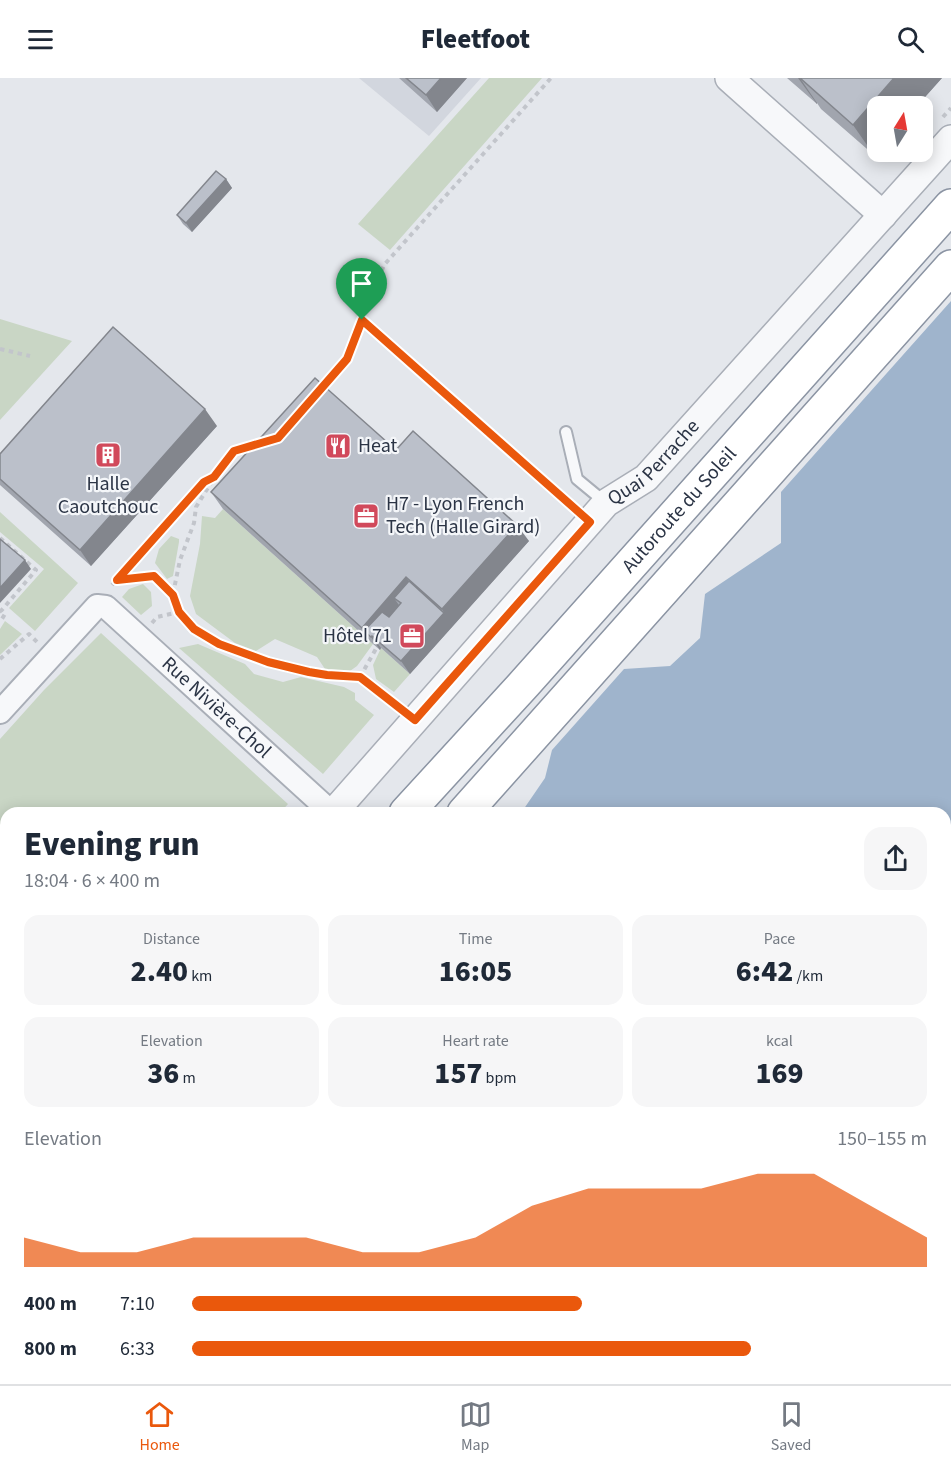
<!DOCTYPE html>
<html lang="en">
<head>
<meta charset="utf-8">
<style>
	body { margin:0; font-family:"Source Sans 3",sans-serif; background:#f6f6f7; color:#1f2937; height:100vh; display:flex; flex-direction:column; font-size:22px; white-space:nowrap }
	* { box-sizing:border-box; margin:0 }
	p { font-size:20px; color:#747a83 }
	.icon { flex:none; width:33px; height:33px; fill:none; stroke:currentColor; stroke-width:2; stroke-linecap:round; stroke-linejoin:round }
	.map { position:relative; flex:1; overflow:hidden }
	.panel { position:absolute; left:0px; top:729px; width:951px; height:578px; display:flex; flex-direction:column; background:#fff; border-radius:18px 18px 0 0; box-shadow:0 3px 15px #0003 }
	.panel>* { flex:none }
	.needle { width:39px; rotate:11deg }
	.tools { position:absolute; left:867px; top:18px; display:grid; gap:12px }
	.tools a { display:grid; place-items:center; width:66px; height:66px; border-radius:12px; background:#fff; box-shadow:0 3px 15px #0003; font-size:30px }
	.pin { position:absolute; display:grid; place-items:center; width:51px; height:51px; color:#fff; margin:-62px -26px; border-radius:50% 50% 50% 0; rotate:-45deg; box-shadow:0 0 6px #0007 }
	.pin .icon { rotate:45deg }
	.round { display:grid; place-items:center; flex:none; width:63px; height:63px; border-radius:18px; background:#f6f6f7 }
	.head { display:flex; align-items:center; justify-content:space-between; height:102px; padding:0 24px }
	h1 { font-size:33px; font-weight:800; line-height:45px }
	.stats { display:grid; grid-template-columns:repeat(3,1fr); gap:9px; height:102px; padding:6px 24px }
	.stats div { display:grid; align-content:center; border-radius:15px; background:#f6f6f7; text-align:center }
	.stats b { font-size:30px; font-weight:800 }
	.stats small { font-size:16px; font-weight:400 }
	.stats p { font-size:16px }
	.chart { height:168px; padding:12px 24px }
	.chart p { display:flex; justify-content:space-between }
	.chart svg { width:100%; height:108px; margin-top:6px; fill:#ea580c; opacity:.7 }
	ul { padding:0 24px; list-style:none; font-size:20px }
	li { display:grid; grid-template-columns:96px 72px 1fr; align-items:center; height:45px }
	li i { height:15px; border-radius:8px; background:#ea580c }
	header { display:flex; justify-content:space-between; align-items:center; height:78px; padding:0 24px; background:#fff; font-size:27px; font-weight:800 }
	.dock { display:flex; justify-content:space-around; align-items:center; height:84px; border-top:2px solid #e0e1e3; background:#fff; font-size:16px; color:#747a83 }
	.dock a { display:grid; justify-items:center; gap:3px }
	.dock .on { color:#ea580c }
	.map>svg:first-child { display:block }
	.built { fill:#d2d6de }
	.green { fill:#c9d6c5 }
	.water { fill:#9fb4cc }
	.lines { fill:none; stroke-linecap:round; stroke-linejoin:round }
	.service-casing { stroke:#a9aeb7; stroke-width:14 }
	.minor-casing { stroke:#a9aeb7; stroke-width:26 }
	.tertiary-casing { stroke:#a9aeb7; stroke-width:30 }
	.trunk-casing { stroke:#8b94a3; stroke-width:36 }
	.path { stroke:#c2c5cb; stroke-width:4; stroke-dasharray:4.5 4.5; stroke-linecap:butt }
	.service { stroke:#f7f8fa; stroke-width:10 }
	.minor { stroke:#f7f8fa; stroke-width:22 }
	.tertiary { stroke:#f7f8fa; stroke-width:27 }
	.trunk { stroke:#fff; stroke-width:33 }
	.wall { fill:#a1a5ae }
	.shaded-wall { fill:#83868d }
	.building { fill:#bbc0ca; stroke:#83868d; stroke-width:1.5 }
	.route-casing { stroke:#fff; stroke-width:12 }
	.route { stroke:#ea580c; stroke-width:8 }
	.labels { text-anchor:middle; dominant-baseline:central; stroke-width:4.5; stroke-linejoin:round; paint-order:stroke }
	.poi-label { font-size:20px; fill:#2b3445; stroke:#f4f6f9; text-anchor:start }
	.street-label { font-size:20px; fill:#2b3445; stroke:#f4f6f9 }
</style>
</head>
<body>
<header><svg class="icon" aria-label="menu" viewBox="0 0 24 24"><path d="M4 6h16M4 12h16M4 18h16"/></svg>Fleetfoot<svg class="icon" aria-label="search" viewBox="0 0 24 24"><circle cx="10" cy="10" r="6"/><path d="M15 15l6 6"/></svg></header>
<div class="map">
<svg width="951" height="1306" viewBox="0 0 951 1306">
	<rect width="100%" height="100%" fill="#e4e7ec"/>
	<!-- built -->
	<path class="built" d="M 359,0 L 481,0 L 429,58 Z"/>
	<!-- green -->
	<path class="green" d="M 489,0 L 542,0 L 390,172 L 358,146 Z
		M 0,241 L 72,263 L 0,342 Z
		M 223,431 L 373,566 L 357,588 L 350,593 L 325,591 L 317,579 L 275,561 L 256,573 L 235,565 L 196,536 L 190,518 L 200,466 L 202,438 L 215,440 Z
		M 0,434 L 78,505 L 35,553 L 9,530 L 44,491 L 0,454 Z
		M 171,458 L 179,461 L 179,464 L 173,498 L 167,501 L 155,485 L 159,471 Z
		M 143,506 L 151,514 L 152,528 L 141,537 L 122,519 L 129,511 Z
		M 5,543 L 22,556 L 0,577 L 0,551 Z
		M 101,555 L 288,726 L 280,735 L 6,735 L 6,1044 L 0,1050 L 0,661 L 44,612 Z
		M 198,566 L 245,586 L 254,596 L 283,604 L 301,599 L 344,609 L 355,615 L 355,622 L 374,637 L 323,696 L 179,570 Z
		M 381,570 L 410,596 L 394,614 L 376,601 L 373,587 Z
		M 951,1128 L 951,1306 L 825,1306 L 829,1300 L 945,1300 L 945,1137 Z"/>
	<!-- water -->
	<path class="water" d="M 951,223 L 951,1128 L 945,1137 L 945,735 L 521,735 L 545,700 L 552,672 L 624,591 L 670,588 L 700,560 L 705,516 L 781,465 L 781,414 Z
		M 173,1301 L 173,1300 L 829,1301 L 825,1306 L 174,1306 Z"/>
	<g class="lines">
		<defs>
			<path id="service" d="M 566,354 L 577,401 L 606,425"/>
			<g id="minor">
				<path id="s1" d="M 0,634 L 97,528 L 106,529 L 332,735"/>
				<path d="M 0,1089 L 6,1094"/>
			</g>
			<g id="tertiary">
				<path d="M 729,0 L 883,137"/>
				<path id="s2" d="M 333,735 L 606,425 L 646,400 L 951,61"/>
			</g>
			<g id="trunk">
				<path id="s3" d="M 406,735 L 525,605 L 951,128"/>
				<path d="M 464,735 L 951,189"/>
				<path d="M 0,1125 L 6,1123"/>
				<path d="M 0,1186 L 6,1180"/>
				<path d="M 0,1258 L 6,1251"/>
				<path d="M 18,1306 L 23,1300"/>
			</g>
		</defs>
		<!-- service casing -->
		<use href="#service" class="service-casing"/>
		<!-- minor casing -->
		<use href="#minor" class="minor-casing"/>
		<!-- tertiary casing -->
		<use href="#tertiary" class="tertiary-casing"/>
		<!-- trunk casing -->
		<use href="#trunk" class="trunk-casing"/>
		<!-- path -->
		<path class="path" d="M 943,39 L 951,30
			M 362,242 L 572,429
			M 0,271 L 30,278
			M 321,312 L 347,281 L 384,187 L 551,0
			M 0,460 L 36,492 L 1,533 L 5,536 L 0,544
			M 119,502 L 154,498 L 173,517 L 179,534 L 194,551 L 219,566 L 268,584 L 309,594 L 327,597 L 360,599 L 398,628
			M 112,507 L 204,404 L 214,399 L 234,373 L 258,366
			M 173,516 L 180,482 L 194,445 L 196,429 L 214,400
			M 152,545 L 157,539 L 179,534
			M 0,581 L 29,556 L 37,564
			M 360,599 L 377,569
			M 945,1188 L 951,1181
			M 945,1244 L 951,1237
			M 855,1306 L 859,1300
			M 904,1306 L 908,1300"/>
		<!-- service -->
		<use href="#service" class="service"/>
		<!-- minor -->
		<use href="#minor" class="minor"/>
		<!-- tertiary -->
		<use href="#tertiary" class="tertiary"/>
		<!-- trunk -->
		<use href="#trunk" class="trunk"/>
	</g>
	<!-- wall -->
	<path class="wall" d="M 399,0 L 467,0 L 437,34 Z
		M 787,0 L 942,0 L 917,28 L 878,28 L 874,77 L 821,31 L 817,25 L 817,26 Z
		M 226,101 L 232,110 L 192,154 L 183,146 L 177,137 Z
		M 217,348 L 91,488 L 0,407 L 0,376 Z
		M 396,372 L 529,463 L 410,596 L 381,570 L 380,572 L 373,566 L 223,431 L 211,414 Z"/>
	<!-- shaded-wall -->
	<path class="shaded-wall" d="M 441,0 L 467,0 L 437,34 L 426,17 Z
		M 798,0 L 839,0 L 800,0 L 817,25 L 817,26 Z
		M 894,0 L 942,0 L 917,28 L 878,28 L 878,73 L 874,77 L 853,47 Z
		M 226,101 L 232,110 L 192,154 L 186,145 Z
		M 205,331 L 217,348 L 91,488 L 80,472 Z
		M 517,447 L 529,463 L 410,596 L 401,583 L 444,535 L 442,531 Z
		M 25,482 L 31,491 L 0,525 L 0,510 Z
		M 406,499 L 418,516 L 401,525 L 394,520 L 403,533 L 372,558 L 381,570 L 380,572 L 371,559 L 364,553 L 373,566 L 362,550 Z
		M 206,1300 L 222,1300 L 219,1306 L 203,1306 Z"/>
	<!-- building -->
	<path class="building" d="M 406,0 L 441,0 L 426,17 Z
		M 800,0 L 894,0 L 853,47 Z
		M 216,93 L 226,101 L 186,145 L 177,137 Z
		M 113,249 L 205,331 L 80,472 L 0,401 L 0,376 Z
		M 315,300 L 396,372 L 413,353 L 517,447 L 442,531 L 406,499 L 362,550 L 211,414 Z
		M 0,461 L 25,482 L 0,510 Z
		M 409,503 L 444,535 L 401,583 L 372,558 L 371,559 L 364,553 L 382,534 L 389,539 L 401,525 L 394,520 Z
		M 187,1300 L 206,1300 L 203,1306 L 185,1306 Z"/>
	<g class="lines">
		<defs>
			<path id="route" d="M 362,242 L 590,444 L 415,642 L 360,599 L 327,597 L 309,594 L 268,584 L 219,566 L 194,551 L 179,534 L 173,517 L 154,498 L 117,502 L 204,404 L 214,399 L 234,373 L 278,360 L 347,281 Z"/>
		</defs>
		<!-- route casing -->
		<use href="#route" class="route-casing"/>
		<!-- route -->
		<use href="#route" class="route"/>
	</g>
	<!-- icons -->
	<defs>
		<symbol id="restaurant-square" viewBox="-11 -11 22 22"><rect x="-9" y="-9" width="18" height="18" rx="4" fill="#d1495b" stroke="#f4f6f9"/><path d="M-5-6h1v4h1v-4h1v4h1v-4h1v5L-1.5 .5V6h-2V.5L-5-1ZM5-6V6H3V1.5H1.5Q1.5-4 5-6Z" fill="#fff"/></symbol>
		<symbol id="building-square" viewBox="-11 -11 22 22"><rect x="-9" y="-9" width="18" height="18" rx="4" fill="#d1495b" stroke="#f4f6f9"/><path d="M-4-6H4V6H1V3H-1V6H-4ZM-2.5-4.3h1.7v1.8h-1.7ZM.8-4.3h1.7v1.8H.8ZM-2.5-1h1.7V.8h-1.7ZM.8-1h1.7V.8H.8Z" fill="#fff"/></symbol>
		<symbol id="office-square" viewBox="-11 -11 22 22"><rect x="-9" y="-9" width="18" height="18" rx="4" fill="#d1495b" stroke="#f4f6f9"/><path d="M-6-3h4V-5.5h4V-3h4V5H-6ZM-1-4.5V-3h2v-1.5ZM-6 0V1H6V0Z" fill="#fff"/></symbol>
	</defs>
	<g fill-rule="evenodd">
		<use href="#restaurant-square" x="323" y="353" width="30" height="30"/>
		<use href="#building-square" x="93" y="362" width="30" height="30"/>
		<use href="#office-square" x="351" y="423" width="30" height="30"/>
		<use href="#office-square" x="397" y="543" width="30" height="30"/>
	</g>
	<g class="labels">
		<!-- poi labels -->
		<g class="poi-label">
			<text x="358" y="368">Heat</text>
			<text x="108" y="406" text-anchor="middle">Halle<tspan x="108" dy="23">Caoutchouc</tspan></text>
			<text x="386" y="426">H7 - Lyon French<tspan x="386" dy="23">Tech (Halle Girard)</tspan></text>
			<text x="392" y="558" text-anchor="end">Hôtel 71</text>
		</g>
		<!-- street labels -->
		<g class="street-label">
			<text stroke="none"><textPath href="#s2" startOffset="476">Quai Perrache</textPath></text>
			<text stroke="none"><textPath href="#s3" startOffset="408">Autoroute du Soleil</textPath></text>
			<text stroke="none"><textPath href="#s1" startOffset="302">Rue Nivière-Chol</textPath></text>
		</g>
	</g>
</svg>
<div class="tools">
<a><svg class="needle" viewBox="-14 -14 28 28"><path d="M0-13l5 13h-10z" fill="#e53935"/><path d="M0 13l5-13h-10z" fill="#747a83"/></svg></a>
</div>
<div class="pin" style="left:362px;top:242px;background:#1e9e55"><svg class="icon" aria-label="arrive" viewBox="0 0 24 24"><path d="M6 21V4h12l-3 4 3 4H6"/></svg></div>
<section class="panel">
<div class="head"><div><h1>Evening run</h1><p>18:04 · 6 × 400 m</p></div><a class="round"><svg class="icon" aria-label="share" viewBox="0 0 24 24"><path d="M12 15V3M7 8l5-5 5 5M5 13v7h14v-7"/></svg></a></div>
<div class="stats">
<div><p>Distance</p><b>2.40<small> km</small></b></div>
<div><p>Time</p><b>16:05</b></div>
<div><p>Pace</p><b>6:42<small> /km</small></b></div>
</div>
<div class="stats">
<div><p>Elevation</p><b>36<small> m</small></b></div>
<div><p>Heart rate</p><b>157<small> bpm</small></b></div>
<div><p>kcal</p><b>169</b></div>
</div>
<div class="chart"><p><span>Elevation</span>150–155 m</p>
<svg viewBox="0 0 160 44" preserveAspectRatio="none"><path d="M0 44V32L10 38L20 38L30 32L40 32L50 32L60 38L70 38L80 32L90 19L100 12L110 12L120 12L130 6L140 6L150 19L160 32V44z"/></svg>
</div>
<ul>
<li><b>400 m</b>7:10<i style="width:53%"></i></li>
<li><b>800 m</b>6:33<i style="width:76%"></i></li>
</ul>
</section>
</div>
<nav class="dock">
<a class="on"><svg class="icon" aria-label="home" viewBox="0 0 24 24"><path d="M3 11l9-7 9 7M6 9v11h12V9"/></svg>Home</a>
<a><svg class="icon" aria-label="map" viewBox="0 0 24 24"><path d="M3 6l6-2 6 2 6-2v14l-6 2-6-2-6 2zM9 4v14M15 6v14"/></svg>Map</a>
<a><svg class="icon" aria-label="saved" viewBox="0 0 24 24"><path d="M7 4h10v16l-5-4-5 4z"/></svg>Saved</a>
</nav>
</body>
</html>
